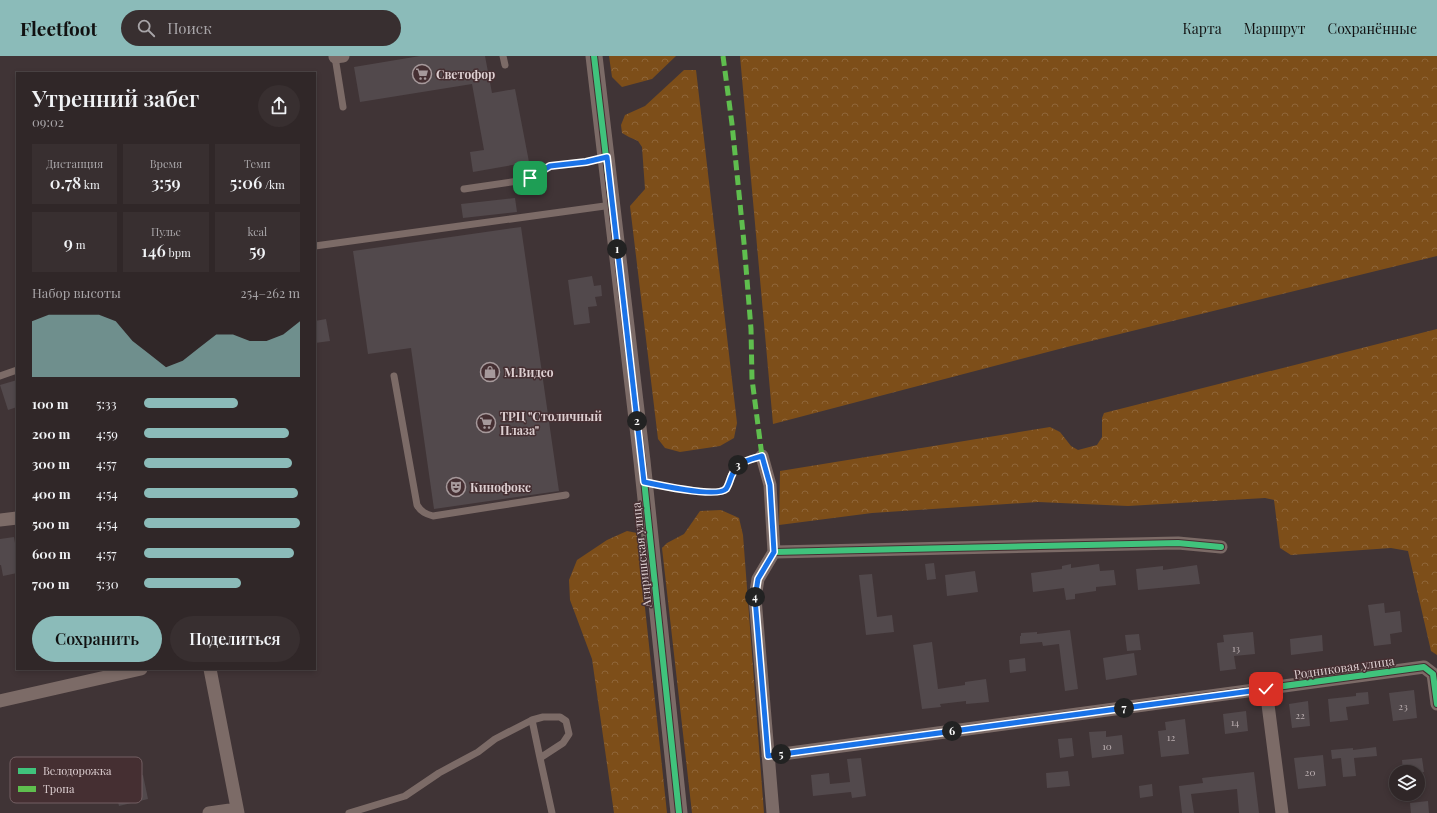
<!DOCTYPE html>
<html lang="ru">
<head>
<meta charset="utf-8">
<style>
	body { margin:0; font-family:"Playfair Display",serif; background:#382f30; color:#f1f3f6; height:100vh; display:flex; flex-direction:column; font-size:15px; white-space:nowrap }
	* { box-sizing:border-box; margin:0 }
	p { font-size:13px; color:#a8a5a8 }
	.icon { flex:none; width:22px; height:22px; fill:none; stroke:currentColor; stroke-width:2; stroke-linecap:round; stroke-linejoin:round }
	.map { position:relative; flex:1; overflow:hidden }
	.drawer { position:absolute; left:16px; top:16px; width:300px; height:598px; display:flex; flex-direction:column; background:#302728; border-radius:0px; box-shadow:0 2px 6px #0003,0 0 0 1px #4b4445 }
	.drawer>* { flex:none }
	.controls { position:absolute; left:1389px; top:709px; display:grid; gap:8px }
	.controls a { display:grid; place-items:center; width:36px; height:36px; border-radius:50%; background:#302728; box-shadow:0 2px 6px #0003,0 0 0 1px #4b4445; font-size:20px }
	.pin { position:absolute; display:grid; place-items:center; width:34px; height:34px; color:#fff; margin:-17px; border-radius:8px; box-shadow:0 2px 6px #0006 }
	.km { position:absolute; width:20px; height:20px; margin:-10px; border-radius:50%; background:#222; color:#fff; font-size:11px; line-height:20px; text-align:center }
	.round { display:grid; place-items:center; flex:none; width:42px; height:42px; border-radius:21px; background:#382f30 }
	.head { display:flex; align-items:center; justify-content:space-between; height:68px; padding:0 16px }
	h1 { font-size:22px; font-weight:600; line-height:30px }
	.stats { display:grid; grid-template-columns:repeat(3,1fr); gap:6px; height:68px; padding:4px 16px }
	.stats div { display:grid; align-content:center; border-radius:0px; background:#382f30; text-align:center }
	.stats b { font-size:17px; font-weight:600 }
	.stats small { font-size:11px; font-weight:400 }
	.stats p { font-size:11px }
	.chart { height:112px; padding:8px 16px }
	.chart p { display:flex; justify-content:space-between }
	.chart svg { width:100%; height:72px; margin-top:4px; fill:#8bbbb9; opacity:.7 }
	.action { display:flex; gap:8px; margin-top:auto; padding:8px 16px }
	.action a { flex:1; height:46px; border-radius:24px; background:#8bbbb9; color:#111; font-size:16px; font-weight:600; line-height:46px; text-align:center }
	.action a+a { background:#382f30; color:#f1f3f6 }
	ul { padding:0 16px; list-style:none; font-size:13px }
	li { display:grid; grid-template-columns:64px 48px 1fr; align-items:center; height:30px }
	li i { height:10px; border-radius:5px; background:#8bbbb9 }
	header { display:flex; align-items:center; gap:24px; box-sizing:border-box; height:56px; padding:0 20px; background:#8bbbb9; color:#111 }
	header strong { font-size:19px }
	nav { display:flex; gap:22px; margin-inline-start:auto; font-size:14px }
	.search { width:280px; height:36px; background:#382f30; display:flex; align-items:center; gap:10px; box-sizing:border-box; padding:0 14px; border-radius:22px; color:#a8a5a8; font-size:15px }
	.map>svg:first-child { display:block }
	.forest { fill:url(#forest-crowns) }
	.building { fill:#52494c }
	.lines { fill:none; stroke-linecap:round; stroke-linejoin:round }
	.service { stroke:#7c6b67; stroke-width:7 }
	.minor { stroke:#7c6b67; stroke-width:13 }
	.tertiary { stroke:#7c6b67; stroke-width:17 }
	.quiet { stroke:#5fbe4e; stroke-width:5; stroke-dasharray:10 5; stroke-linecap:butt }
	.cycleway-casing { stroke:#452f32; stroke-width:8 }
	.cycleway { stroke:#40c37c; stroke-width:6 }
	.route-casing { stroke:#fff; stroke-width:8 }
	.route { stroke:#1a73e8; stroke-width:5 }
	.labels { text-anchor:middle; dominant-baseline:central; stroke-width:3; stroke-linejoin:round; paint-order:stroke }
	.number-label { font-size:10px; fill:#baaeb0 }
	.poi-label { font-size:12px; font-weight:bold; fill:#ddcfd1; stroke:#452f32; text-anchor:start }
	.street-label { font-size:12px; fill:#ddcfd1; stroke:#452f32 }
	.key { fill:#452f32; stroke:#735f62; stroke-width:1 }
	.key-label { font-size:11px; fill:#ddcfd1 }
</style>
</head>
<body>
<header>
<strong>Fleetfoot</strong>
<div class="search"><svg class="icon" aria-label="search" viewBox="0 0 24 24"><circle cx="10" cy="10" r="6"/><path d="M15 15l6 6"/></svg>Поиск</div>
<nav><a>Карта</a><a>Маршрут</a><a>Сохранённые</a></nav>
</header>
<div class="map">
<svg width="1437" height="757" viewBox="0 0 1437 757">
	<defs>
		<pattern id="forest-crowns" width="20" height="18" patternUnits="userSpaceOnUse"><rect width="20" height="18" fill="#7d4e19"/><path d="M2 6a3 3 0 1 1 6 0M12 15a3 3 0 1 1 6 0" fill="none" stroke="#8f6639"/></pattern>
	</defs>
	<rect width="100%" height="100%" fill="#403436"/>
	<!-- forest -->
	<path class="forest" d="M 609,0 L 676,0 L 652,23 L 622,31 L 612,21 Z
		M 740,0 L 1437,0 L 1437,200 L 1067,291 L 773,368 Z
		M 684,14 L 696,14 L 737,367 L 734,382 L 720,390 L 680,396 L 665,392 L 658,383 L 630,150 L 645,133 L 642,91 L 638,85 L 629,81 L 622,77 L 621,69 L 625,59 L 645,50 Z
		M 1437,273 L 1437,599 L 1431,595 L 1408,495 L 1391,492 L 1291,499 L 1280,492 L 1274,444 L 1265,442 L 1128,450 L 1038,446 L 872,457 L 779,469 L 780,415 L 1050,371 L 1060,376 L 1071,390 L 1078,394 L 1097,389 L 1102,381 L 1102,362 L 1104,357 Z
		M 721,454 L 739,462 L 743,479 L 764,757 L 692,757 L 662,492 L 667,487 L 684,478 L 700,455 Z
		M 627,475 L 637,477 L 667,757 L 614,757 L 592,603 L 570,544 L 569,524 L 577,504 L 607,484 Z"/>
	<!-- building -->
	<path class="building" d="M 420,0 L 485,0 L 492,37 L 515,33 L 529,106 L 473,116 L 470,96 L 484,94 L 472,28 L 360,46 L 354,11 Z
		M 515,142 L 517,156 L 463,162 L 461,148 Z
		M 521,171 L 559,435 L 434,453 L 411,292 L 368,298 L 353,195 Z
		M 592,220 L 594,230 L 601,229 L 602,240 L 595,241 L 597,250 L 588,251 L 590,267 L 574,269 L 568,224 Z
		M 326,263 L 330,285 L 315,287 L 315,265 Z
		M 17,324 L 17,351 L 8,354 L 0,329 Z
		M 14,481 L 17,499 L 17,517 L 3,520 L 1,509 L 0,509 L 0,483 Z
		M 934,507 L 936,523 L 927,524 L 925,508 Z
		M 1071,508 L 1071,512 L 1099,508 L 1100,515 L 1114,514 L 1116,529 L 1096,531 L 1096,535 L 1075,538 L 1075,543 L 1066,544 L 1064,532 L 1033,536 L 1031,517 L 1062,513 L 1062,510 Z
		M 1197,509 L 1200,528 L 1138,534 L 1136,513 L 1163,510 L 1163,514 Z
		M 975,515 L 978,536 L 947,540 L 945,519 Z
		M 872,518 L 877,561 L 892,559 L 894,576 L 866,579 L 859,519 Z
		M 1384,547 L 1385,557 L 1400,555 L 1402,576 L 1390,578 L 1391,588 L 1374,590 L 1368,549 Z
		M 1070,574 L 1078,633 L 1065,635 L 1059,588 L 1043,590 L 1042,586 L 1020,588 L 1020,580 L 1021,580 L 1021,577 L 1037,576 L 1037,578 Z
		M 1253,576 L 1255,598 L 1234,600 L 1236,613 L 1220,615 L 1217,587 L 1224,586 L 1223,579 Z
		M 1139,578 L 1141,594 L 1127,595 L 1125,579 Z
		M 1322,579 L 1323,595 L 1291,599 L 1290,583 Z
		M 932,586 L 938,633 L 965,629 L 965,626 L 986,623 L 989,646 L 966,648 L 966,645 L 940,648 L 941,651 L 922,653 L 913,589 Z
		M 1134,597 L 1137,619 L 1106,624 L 1103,602 Z
		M 1025,602 L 1026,615 L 1010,617 L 1009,604 Z
		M 1414,634 L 1417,662 L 1393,665 L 1389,637 Z
		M 1368,636 L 1369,648 L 1346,651 L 1348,664 L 1330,666 L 1328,643 L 1356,640 L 1356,637 Z
		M 1308,645 L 1310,670 L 1292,672 L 1289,648 Z
		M 1246,655 L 1248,675 L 1225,678 L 1223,658 Z
		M 1185,663 L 1189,698 L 1161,701 L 1158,675 L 1166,674 L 1165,666 Z
		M 1106,675 L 1106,681 L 1122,679 L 1124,698 L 1092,702 L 1089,676 Z
		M 1072,682 L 1074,700 L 1060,702 L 1058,683 Z
		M 1376,691 L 1377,700 L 1354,702 L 1356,720 L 1343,721 L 1341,702 L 1332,703 L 1331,694 L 1353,692 L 1353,694 Z
		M 1323,699 L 1326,730 L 1298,733 L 1294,702 Z
		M 861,702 L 866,740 L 852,742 L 851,736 L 813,740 L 811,719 L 829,717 L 830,728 L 850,726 L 847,703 Z
		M 1422,702 L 1424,716 L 1403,716 L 1402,704 Z
		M 1068,715 L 1070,730 L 1047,732 L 1046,717 Z
		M 1254,716 L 1259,757 L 1239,757 L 1237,733 L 1191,738 L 1194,757 L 1182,757 L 1179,730 L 1203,727 L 1202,722 Z
		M 143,719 L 148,743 L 119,750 L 113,726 Z
		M 1152,728 L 1153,740 L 1140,742 L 1139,730 Z
		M 1428,745 L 1429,757 L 1411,757 L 1410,747 Z"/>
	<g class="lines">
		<!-- service -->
		<path class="service" d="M 503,0 L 505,9
			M 335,1 L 343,51
			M 464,133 L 525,124 L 550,110 L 586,106 L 607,101
			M 315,190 L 612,149
			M 0,320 L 17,314
			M 394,320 L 417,449 C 421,456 426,458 433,460 L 566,439
			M 644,426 C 658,429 717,442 726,432 C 729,429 730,423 732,419 C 738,405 749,404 762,400
			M 532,664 L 540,702
			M 349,757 L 405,740 L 439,717 L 478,696 L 495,683 L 532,664 L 543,661 L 560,661 L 566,665 L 569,678 L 563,687 L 540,702 L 552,757"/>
		<!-- minor -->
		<path class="minor" d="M 335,0 L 335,1 L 343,0
			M 762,400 L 770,429 L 774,496 L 758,523 L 755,542 L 773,757
			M 0,464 L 17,462
			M 774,496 L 1178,487 L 1221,491
			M 210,613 L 238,757
			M 1266,633 L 1282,757
			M 0,645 L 141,613
			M 768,700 L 1424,611 L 1433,618 L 1437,648
			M 209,757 L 237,753"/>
		<!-- tertiary -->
		<path class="tertiary" d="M 594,0 L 642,405 L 679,757"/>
		<!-- quiet -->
		<path class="quiet" d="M 723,0 L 732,68 L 744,187 L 751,273 L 752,323 L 762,400"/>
		<defs>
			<path id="cycleway" d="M 594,0 L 642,405 L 679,757
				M 774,496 L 1178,487 L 1221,491
				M 768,700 L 1424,611 L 1433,618 L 1437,648"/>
		</defs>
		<!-- cycleway casing -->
		<use href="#cycleway" class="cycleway-casing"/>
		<!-- cycleway -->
		<use href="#cycleway" class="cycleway"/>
	</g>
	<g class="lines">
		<defs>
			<path id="route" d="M 530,122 L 550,110 L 586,106 L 607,101 L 644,426 C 658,429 717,442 726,433 C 729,429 730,423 732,419 C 738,405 749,404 762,400 L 770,429 L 774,496 L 758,523 L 755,542 L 768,700 L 1266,633"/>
		</defs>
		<!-- route casing -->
		<use href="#route" class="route-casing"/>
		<!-- route -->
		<use href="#route" class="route"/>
	</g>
	<!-- icons -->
	<defs>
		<symbol id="supermarket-ring" viewBox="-11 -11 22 22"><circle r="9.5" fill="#452f32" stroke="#a6999b" stroke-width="1.5"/><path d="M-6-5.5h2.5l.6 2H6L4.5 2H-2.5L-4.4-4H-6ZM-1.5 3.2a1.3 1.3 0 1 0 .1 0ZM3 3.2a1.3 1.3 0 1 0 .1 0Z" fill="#a6999b"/></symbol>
		<symbol id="shop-ring" viewBox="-11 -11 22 22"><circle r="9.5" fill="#452f32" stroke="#a6999b" stroke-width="1.5"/><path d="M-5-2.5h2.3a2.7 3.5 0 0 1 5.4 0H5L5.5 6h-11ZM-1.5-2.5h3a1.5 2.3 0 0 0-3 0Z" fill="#a6999b"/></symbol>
		<symbol id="theatre-ring" viewBox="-11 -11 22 22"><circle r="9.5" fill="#452f32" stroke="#a6999b" stroke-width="1.5"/><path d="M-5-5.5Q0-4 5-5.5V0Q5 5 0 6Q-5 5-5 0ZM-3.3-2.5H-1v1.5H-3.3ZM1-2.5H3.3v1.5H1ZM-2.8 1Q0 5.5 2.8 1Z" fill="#a6999b"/></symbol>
	</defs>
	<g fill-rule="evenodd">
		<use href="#supermarket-ring" x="411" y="7" width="22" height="22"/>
		<use href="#shop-ring" x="479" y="305" width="22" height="22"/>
		<use href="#supermarket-ring" x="475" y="356" width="22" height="22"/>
		<use href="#theatre-ring" x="445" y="420" width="22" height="22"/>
	</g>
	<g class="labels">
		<!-- number labels -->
		<g class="number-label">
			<text x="1236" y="592">13</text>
			<text x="1403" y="650">23</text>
			<text x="1300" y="659">22</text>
			<text x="1235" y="666">14</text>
			<text x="1171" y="681">12</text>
			<text x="1107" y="690">10</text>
			<text x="1310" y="716">20</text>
		</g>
		<!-- poi labels -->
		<g class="poi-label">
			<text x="436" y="18">Светофор</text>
			<text x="504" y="316">М.Видео</text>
			<text x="500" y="360">ТРЦ "Столичный<tspan x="500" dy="14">Плаза"</tspan></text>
			<text x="470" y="431">Кинофокс</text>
		</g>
		<!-- street labels -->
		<g class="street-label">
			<text transform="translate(641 499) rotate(-96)">Агиришская улица</text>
			<text transform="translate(1344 611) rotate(-8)">Родниковая улица</text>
		</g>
	</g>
	<!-- legend -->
	<rect x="10" y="701" width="132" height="46" rx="6" class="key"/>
	<rect x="18" y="712" width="18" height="6" fill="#40c37c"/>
	<rect x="18" y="730" width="18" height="6" fill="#5fbe4e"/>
	<g class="key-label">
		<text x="43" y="719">Велодорожка</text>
		<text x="43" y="737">Тропа</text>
	</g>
</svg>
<div class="controls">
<a><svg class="icon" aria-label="layers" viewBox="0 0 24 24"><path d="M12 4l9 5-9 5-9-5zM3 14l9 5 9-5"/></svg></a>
</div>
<div class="pin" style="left:530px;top:122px;background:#1e9e55"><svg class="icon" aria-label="arrive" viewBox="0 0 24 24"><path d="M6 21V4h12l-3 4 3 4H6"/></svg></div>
<div class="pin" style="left:1266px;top:633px;background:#d93025"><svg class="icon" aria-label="check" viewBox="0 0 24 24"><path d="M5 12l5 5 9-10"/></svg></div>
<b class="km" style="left:617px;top:193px">1</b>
<b class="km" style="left:637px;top:365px">2</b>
<b class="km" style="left:738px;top:409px">3</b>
<b class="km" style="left:755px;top:541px">4</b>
<b class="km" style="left:781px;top:698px">5</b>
<b class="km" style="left:952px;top:675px">6</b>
<b class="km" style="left:1124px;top:652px">7</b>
<section class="drawer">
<div class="head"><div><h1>Утренний забег</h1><p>09:02</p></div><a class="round"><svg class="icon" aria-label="share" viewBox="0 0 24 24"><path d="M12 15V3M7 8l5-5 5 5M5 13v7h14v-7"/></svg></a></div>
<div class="stats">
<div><p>Дистанция</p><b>0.78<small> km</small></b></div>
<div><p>Время</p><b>3:59</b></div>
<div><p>Темп</p><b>5:06<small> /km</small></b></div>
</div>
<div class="stats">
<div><b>9<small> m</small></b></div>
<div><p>Пульс</p><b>146<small> bpm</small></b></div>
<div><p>kcal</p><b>59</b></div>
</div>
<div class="chart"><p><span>Набор высоты</span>254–262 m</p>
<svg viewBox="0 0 160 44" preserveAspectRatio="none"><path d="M0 44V10L10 6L20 6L30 6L40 6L50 10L60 22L70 30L80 38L90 34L100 26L110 18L120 18L130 22L140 22L150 18L160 10V44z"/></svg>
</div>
<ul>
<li><b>100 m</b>5:33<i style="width:60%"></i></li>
<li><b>200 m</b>4:59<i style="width:93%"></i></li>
<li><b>300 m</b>4:57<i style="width:95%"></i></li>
<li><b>400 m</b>4:54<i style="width:99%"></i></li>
<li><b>500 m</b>4:54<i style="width:100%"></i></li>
<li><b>600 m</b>4:57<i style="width:96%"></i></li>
<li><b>700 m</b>5:30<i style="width:62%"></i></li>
</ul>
<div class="action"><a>Сохранить</a><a>Поделиться</a></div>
</section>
</div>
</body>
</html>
